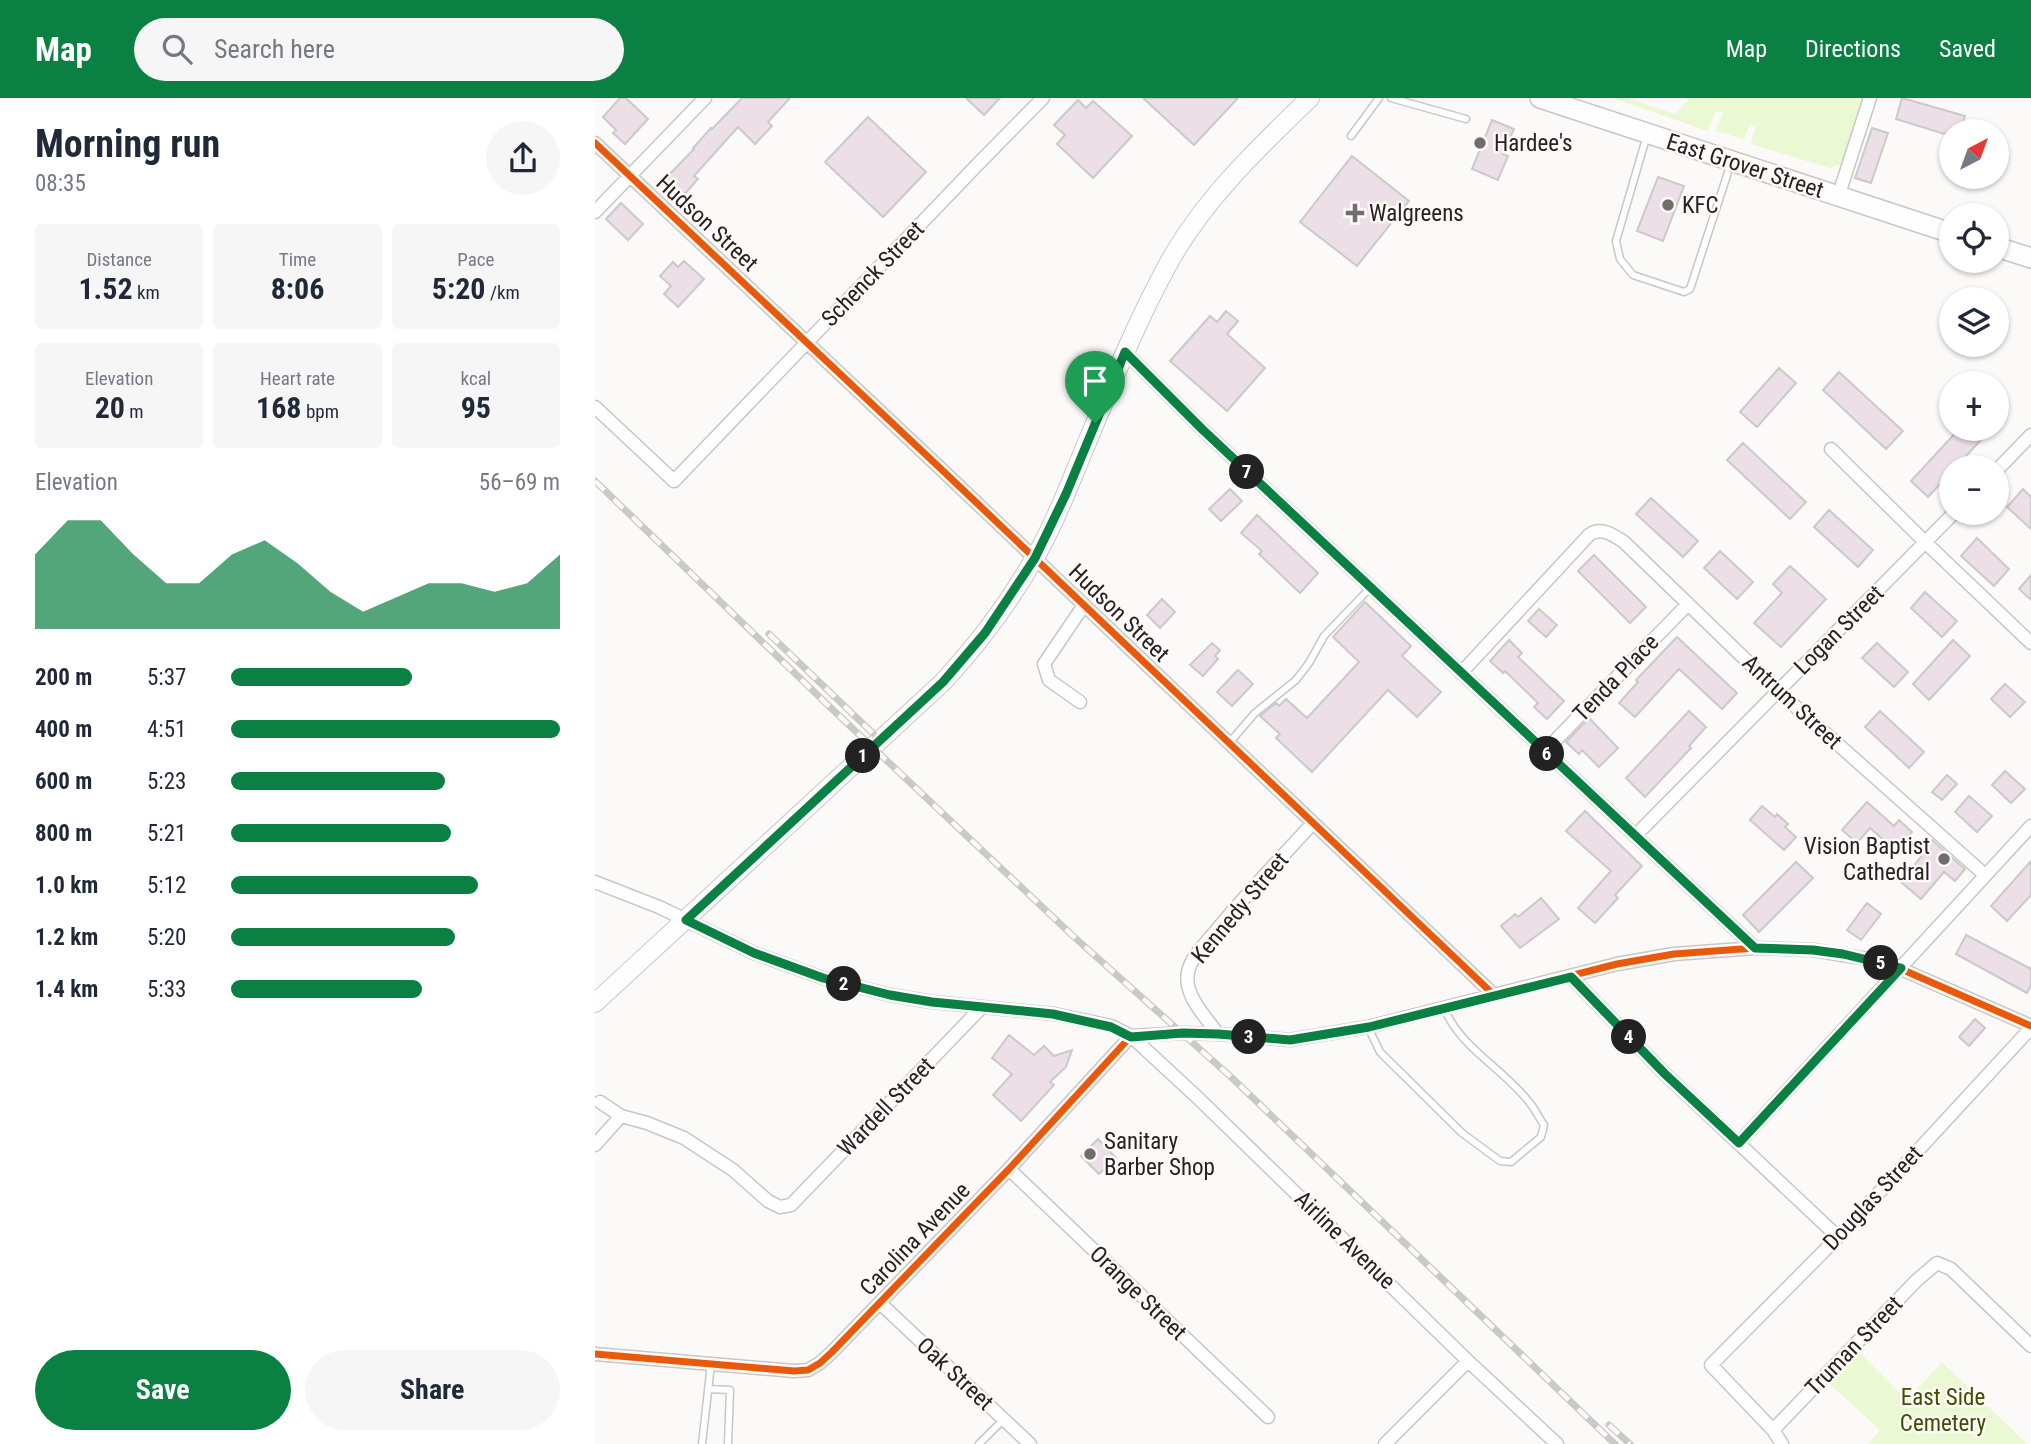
<!DOCTYPE html>
<html lang="en">
<head>
<meta charset="utf-8">
<style>
	body { margin:0; font-family:"Roboto Condensed",sans-serif; background:#f6f6f7; color:#1f2937; height:100vh; display:flex; flex-direction:column; font-size:26px; white-space:nowrap }
	* { box-sizing:border-box; margin:0 }
	p { font-size:23px; color:#747a83 }
	.icon { flex:none; width:38px; height:38px; fill:none; stroke:currentColor; stroke-width:2; stroke-linecap:round; stroke-linejoin:round }
	.map { position:relative; flex:1; overflow:hidden }
	.details { display:flex; flex-direction:column; background:#fff; width:595px }
	.details>* { flex:none }
	.needle { width:46px; rotate:41deg }
	.fabs { position:absolute; left:1344px; top:21px; display:grid; gap:14px }
	.fabs a { display:grid; place-items:center; width:70px; height:70px; border-radius:50%; background:#fff; box-shadow:0 2px 5px #0004; font-size:35px }
	.pin { position:absolute; display:grid; place-items:center; width:60px; height:60px; color:#fff; margin:-72px -30px; border-radius:50% 50% 50% 0; rotate:-45deg; box-shadow:0 0 7px #0007 }
	.pin .icon { rotate:45deg }
	.km { position:absolute; width:35px; height:35px; margin:-18px; border-radius:50%; background:#222; color:#fff; font-size:19px; line-height:35px; text-align:center }
	.round { display:grid; place-items:center; flex:none; width:74px; height:74px; border-radius:37px; background:#f6f6f7 }
	.overview { display:flex; align-items:center; justify-content:space-between; height:119px; padding:0 35px }
	h1 { font-size:38px; font-weight:700; line-height:52px }
	.metrics { display:grid; grid-template-columns:repeat(3,1fr); gap:10px; height:119px; padding:7px 35px }
	.metrics div { display:grid; align-content:center; border-radius:7px; background:#f6f6f7; text-align:center }
	.metrics b { font-size:30px; font-weight:700 }
	.metrics small { font-size:19px; font-weight:400 }
	.metrics p { font-size:19px }
	.chart { height:196px; padding:14px 35px }
	.chart p { display:flex; justify-content:space-between }
	.chart svg { width:100%; height:126px; margin-top:7px; fill:#0b8043; opacity:.7 }
	.cta { display:flex; gap:14px; margin-top:auto; padding:14px 35px }
	.cta a { flex:1; height:80px; border-radius:42px; background:#0b8043; color:#fff; font-size:28px; font-weight:700; line-height:80px; text-align:center }
	.cta a+a { background:#f6f6f7; color:#1f2937 }
	ul { padding:0 35px; list-style:none; font-size:23px }
	li { display:grid; grid-template-columns:112px 84px 1fr; align-items:center; height:52px }
	li i { height:18px; border-radius:9px; background:#0b8043 }
	header { display:flex; align-items:center; gap:42px; box-sizing:border-box; height:98px; padding:0 35px; background:#0b8043; color:#fff }
	header strong { font-size:33px }
	nav { display:flex; gap:38px; margin-inline-start:auto; font-size:24px }
	.search { width:490px; height:63px; background:#f6f6f7; display:flex; align-items:center; gap:18px; box-sizing:border-box; padding:0 24px; border-radius:38px; color:#747a83; font-size:26px }
	main { display:flex; flex:1; min-height:0 }
	.map>svg:first-child { display:block }
	.green { fill:#eaf8d3 }
	.building { fill:#ecdfe8; stroke:#cbc9c9; stroke-width:2 }
	.lines { fill:none; stroke-linecap:round; stroke-linejoin:round }
	.lane-casing { stroke:#c9c7c5; stroke-width:9 }
	.street-casing { stroke:#c9c7c5; stroke-width:15 }
	.secondary-casing { stroke:#c9c7c5; stroke-width:20 }
	.primary-casing { stroke:#c9c7c5; stroke-width:22 }
	.lane { stroke:#fffefe; stroke-width:6 }
	.street { stroke:#fffefe; stroke-width:12 }
	.secondary { stroke:#fffefe; stroke-width:18 }
	.primary { stroke:#fffefe; stroke-width:19 }
	.rail-casing { stroke:#c9c9c8; stroke-width:7 }
	.rail { stroke:#fef9f6; stroke-width:4.5; stroke-dasharray:13; stroke-linecap:butt }
	.cycleway-casing { stroke:#fef9f6; stroke-width:11 }
	.cycleway { stroke:#e8590c; stroke-width:7 }
	.route-casing { stroke:#fff; stroke-width:14 }
	.route { stroke:#0b8043; stroke-width:9 }
	.poi-dot { fill:#706e6d; stroke:#fef9f6; stroke-width:2.5 }
	.labels { text-anchor:middle; dominant-baseline:central; stroke-width:5; stroke-linejoin:round; paint-order:stroke }
	.poi-label { font-size:23px; fill:#242322; stroke:#fef9f6; text-anchor:start }
	.street-label { font-size:23px; fill:#242322; stroke:#fef9f6 }
	.park-label { font-size:23px; fill:#3b5000; stroke:#fef9f6 }
</style>
</head>
<body>
<header>
<strong>Map</strong>
<div class="search"><svg class="icon" aria-label="search" viewBox="0 0 24 24"><circle cx="10" cy="10" r="6"/><path d="M15 15l6 6"/></svg>Search here</div>
<nav><a>Map</a><a>Directions</a><a>Saved</a></nav>
</header>
<main>
<section class="details">
<div class="overview"><div><h1>Morning run</h1><p>08:35</p></div><a class="round"><svg class="icon" aria-label="share" viewBox="0 0 24 24"><path d="M12 15V3M7 8l5-5 5 5M5 13v7h14v-7"/></svg></a></div>
<div class="metrics">
<div><p>Distance</p><b>1.52<small> km</small></b></div>
<div><p>Time</p><b>8:06</b></div>
<div><p>Pace</p><b>5:20<small> /km</small></b></div>
</div>
<div class="metrics">
<div><p>Elevation</p><b>20<small> m</small></b></div>
<div><p>Heart rate</p><b>168<small> bpm</small></b></div>
<div><p>kcal</p><b>95</b></div>
</div>
<div class="chart"><p><span>Elevation</span>56–69 m</p>
<svg viewBox="0 0 160 44" preserveAspectRatio="none"><path d="M0 44V18L10 6L20 6L30 18L40 28L50 28L60 18L70 13L80 21L90 31L100 38L110 33L120 28L130 28L140 31L150 28L160 18V44z"/></svg>
</div>
<ul>
<li><b>200 m</b>5:37<i style="width:55%"></i></li>
<li><b>400 m</b>4:51<i style="width:100%"></i></li>
<li><b>600 m</b>5:23<i style="width:65%"></i></li>
<li><b>800 m</b>5:21<i style="width:67%"></i></li>
<li><b>1.0 km</b>5:12<i style="width:75%"></i></li>
<li><b>1.2 km</b>5:20<i style="width:68%"></i></li>
<li><b>1.4 km</b>5:33<i style="width:58%"></i></li>
</ul>
<div class="cta"><a>Save</a><a>Share</a></div>
</section>
<div class="map">
<svg width="1436" height="1346" viewBox="0 0 1436 1346">
	<rect width="100%" height="100%" fill="#fcfaf8"/>
	<!-- green -->
	<path class="green" d="M 1017,0 L 1032,0 L 1080,16 L 1095,0 L 1268,0 L 1246,66 L 1235,70 L 1156,46 L 1161,28 L 1155,26 L 1149,41 L 1121,33 L 1128,15 L 1121,13 L 1113,33 Z
		M 1259,1249 L 1312,1302 L 1347,1264 L 1432,1346 L 1273,1346 L 1285,1332 L 1228,1280 Z"/>
	<!-- building -->
	<path class="building" d="M 25,0 L 31,0 L 53,21 L 30,46 L 18,35 L 21,32 L 8,19 Z
		M 147,0 L 195,0 L 173,24 L 177,28 L 160,46 L 143,29 L 99,78 L 103,81 L 88,98 L 70,81 L 99,51 L 98,50 L 116,30 L 117,31 Z
		M 371,0 L 405,0 L 389,17 Z
		M 548,0 L 643,0 L 599,47 Z
		M 1307,0 L 1370,18 L 1365,33 L 1356,33 L 1356,38 L 1301,21 Z
		M 483,2 L 491,10 L 498,3 L 537,38 L 498,80 L 462,46 L 470,37 L 459,27 Z
		M 273,19 L 331,74 L 288,119 L 230,64 Z
		M 897,22 L 919,31 L 908,56 L 913,58 L 903,82 L 877,71 Z
		M 1277,30 L 1293,35 L 1276,85 L 1260,80 Z
		M 757,58 L 814,103 L 762,168 L 705,124 Z
		M 1063,79 L 1089,88 L 1068,143 L 1042,133 Z
		M 26,105 L 48,126 L 33,142 L 11,121 Z
		M 89,163 L 109,181 L 83,209 L 69,196 L 76,188 L 65,178 L 78,164 L 83,169 Z
		M 631,213 L 643,223 L 632,236 L 670,270 L 632,313 L 575,263 L 615,218 L 622,224 Z
		M 1184,270 L 1201,285 L 1162,329 L 1145,314 Z
		M 1244,274 L 1308,333 L 1291,351 L 1228,292 Z
		M 1364,331 L 1396,331 L 1361,369 L 1356,369 L 1356,374 L 1333,399 L 1316,383 Z
		M 1148,345 L 1211,404 L 1195,421 L 1132,362 Z
		M 635,391 L 647,403 L 626,423 L 614,411 Z
		M 1428,391 L 1436,399 L 1436,431 L 1412,409 Z
		M 1056,400 L 1103,443 L 1088,459 L 1041,416 Z
		M 1234,412 L 1278,452 L 1263,469 L 1219,429 Z
		M 662,417 L 723,475 L 705,495 L 664,456 L 667,453 L 646,435 Z
		M 1382,440 L 1414,471 L 1399,488 L 1366,458 Z
		M 1125,453 L 1158,484 L 1142,501 L 1109,470 Z
		M 999,457 L 1051,509 L 1035,525 L 983,473 Z
		M 1195,468 L 1231,501 L 1186,549 L 1159,525 L 1187,495 L 1178,486 Z
		M 1436,477 L 1436,502 L 1424,491 Z
		M 1330,494 L 1362,523 L 1347,539 L 1316,510 Z
		M 567,501 L 580,514 L 565,530 L 552,517 Z
		M 770,504 L 816,548 L 807,558 L 846,594 L 822,619 L 793,592 L 717,674 L 681,640 L 685,636 L 665,618 L 681,605 L 684,608 L 691,601 L 712,620 L 764,564 L 738,539 Z
		M 944,511 L 962,527 L 951,539 L 933,523 Z
		M 1082,539 L 1142,595 L 1127,611 L 1084,571 L 1040,619 L 1024,605 L 1043,584 L 1041,582 Z
		M 914,542 L 927,555 L 923,559 L 969,603 L 952,621 L 939,609 L 943,605 L 910,573 L 908,575 L 895,563 Z
		M 1358,542 L 1375,558 L 1334,602 L 1318,586 Z
		M 617,545 L 625,552 L 620,558 L 623,561 L 608,578 L 595,567 Z
		M 1282,545 L 1313,574 L 1299,589 L 1267,560 Z
		M 643,572 L 658,586 L 637,608 L 622,594 Z
		M 1410,586 L 1430,604 L 1415,619 L 1396,601 Z
		M 1094,613 L 1111,629 L 1094,648 L 1096,650 L 1050,699 L 1031,680 Z
		M 1285,613 L 1329,654 L 1314,670 L 1270,629 Z
		M 994,620 L 1023,650 L 1004,669 L 987,652 L 984,656 L 971,644 Z
		M 1410,673 L 1430,691 L 1416,705 L 1397,687 Z
		M 1352,677 L 1362,686 L 1347,702 L 1337,694 Z
		M 1374,698 L 1397,718 L 1382,734 L 1360,714 Z
		M 1272,704 L 1299,728 L 1304,722 L 1317,734 L 1300,752 L 1275,730 L 1262,745 L 1247,732 Z
		M 1167,708 L 1180,719 L 1182,716 L 1193,726 L 1190,729 L 1201,739 L 1189,752 L 1155,722 Z
		M 990,713 L 1047,768 L 1020,797 L 1023,800 L 1000,825 L 983,810 L 1016,773 L 971,733 Z
		M 1337,742 L 1370,771 L 1360,783 L 1349,774 L 1326,801 L 1306,784 L 1328,756 L 1326,754 Z
		M 1436,763 L 1436,797 L 1412,823 L 1396,808 Z
		M 1201,764 L 1218,780 L 1164,834 L 1148,817 Z
		M 946,800 L 964,821 L 925,850 L 906,828 L 920,816 L 923,819 Z
		M 1272,805 L 1286,816 L 1266,842 L 1252,832 Z
		M 1371,837 L 1436,871 L 1436,887 L 1432,895 L 1361,856 Z
		M 1380,921 L 1390,930 L 1374,948 L 1364,939 Z
		M 414,937 L 439,957 L 449,948 L 459,958 L 477,952 L 471,969 L 455,984 L 459,987 L 426,1023 L 398,997 L 417,976 L 397,960 Z
		M 503,1041 L 521,1060 L 504,1076 L 486,1058 Z"/>
	<g class="lines">
		<defs>
			<path id="lane" d="M 796,0 L 871,21
				M 1052,37 L 1021,143 L 1025,161 L 1038,177 L 1089,194 L 1095,191 L 1136,65
				M 756,38 L 784,0
				M 634,645 L 660,615 L 701,582 L 714,565 L 729,538 L 775,490
				M 773,929 L 785,954 L 867,1035 L 905,1063 L 916,1064 L 946,1039 L 949,1027 C 944,1020 940,1011 934,1004 C 908,970 866,951 849,910
				M 113,1291 L 135,1292 L 133,1346
				M 107,1346 L 116,1266
				M 384,1346 L 409,1321"/>
			<path id="street" d="M 0,45 L 346,371 L 899,897
				M 1243,99 L 1275,0
				M 0,114 L 110,0
				M 530,254 L 608,332 L 1160,850
				M 0,309 L 79,383 L 384,65 L 448,0
				M 1236,351 L 1330,444 L 1436,545
				M 1402,372 L 1436,337
				M 866,575 L 994,437 C 1006,428 1018,437 1029,444 L 1183,593 L 1390,777
				M 485,604 L 454,582 L 449,566 L 489,507
				M 950,653 L 1093,506
				M 1040,738 L 1359,415
				M 0,784 L 64,809 L 159,855 L 228,880 L 295,897 L 337,904 L 459,916 L 516,928 L 536,938 L 603,1000 L 873,1263 L 962,1346
				M 976,879 L 1070,976 L 1243,1139
				M 623,936 C 611,919 588,897 593,874 C 596,859 610,846 620,834 C 651,796 685,761 718,725
				M 5,1004 L 26,1018 L 52,1025 L 89,1040 L 138,1072 L 173,1103 L 185,1109 L 196,1107 L 386,910
				M 1144,1045 L 1436,728
				M 0,1047 L 26,1018
				M 414,1071 L 673,1319
				M 286,1206 L 435,1346
				M 0,1256 L 199,1273 L 213,1272 L 225,1265 L 237,1254 L 414,1071 L 536,938 L 588,935 L 623,936 L 695,942 L 773,929 L 1022,866 L 1079,856 L 1160,850 L 1218,852 L 1278,862 L 1306,871 L 1436,928
				M 1178,1332 L 1321,1183 L 1342,1165 L 1356,1171 L 1436,1248
				M 790,1346 L 873,1263
				M 1187,1346 L 1178,1332 L 1116,1267 L 1243,1139 L 1436,930"/>
			<path id="secondary" d="M 0,905 L 348,584 C 382,547 414,505 439,461 C 459,427 473,390 488,354 C 514,292 539,229 571,170 C 606,104 662,51 715,0"/>
			<path id="primary" d="M 945,0 L 1356,135
				M 1402,149 L 1436,160"/>
		</defs>
		<!-- lane casing -->
		<use href="#lane" class="lane-casing"/>
		<!-- street casing -->
		<use href="#street" class="street-casing"/>
		<!-- secondary casing -->
		<use href="#secondary" class="secondary-casing"/>
		<!-- primary casing -->
		<use href="#primary" class="primary-casing"/>
		<!-- lane -->
		<use href="#lane" class="lane"/>
		<!-- street -->
		<use href="#street" class="street"/>
		<!-- secondary -->
		<use href="#secondary" class="secondary"/>
		<!-- primary -->
		<use href="#primary" class="primary"/>
		<defs>
			<path id="rail" d="M 0,383 L 237,611 L 478,838 L 636,979 L 1020,1346
				M 174,536 L 286,643
				M 1014,1327 L 1035,1346"/>
		</defs>
		<!-- rail casing -->
		<use href="#rail" class="rail-casing"/>
		<!-- rail -->
		<use href="#rail" class="rail"/>
		<defs>
			<path id="cycleway" d="M 0,45 L 346,371 L 899,897
				M 0,1256 L 199,1273 L 213,1272 L 225,1265 L 237,1254 L 414,1071 L 536,938 L 588,935 L 623,936 L 695,942 L 773,929 L 1022,866 L 1079,856 L 1160,850 L 1218,852 L 1278,862 L 1306,871 L 1436,928"/>
		</defs>
		<!-- cycleway casing -->
		<use href="#cycleway" class="cycleway-casing"/>
		<!-- cycleway -->
		<use href="#cycleway" class="cycleway"/>
	</g>
	<g class="lines">
		<defs>
			<path id="route" d="M 530,254 L 608,332 L 1160,850 L 1218,852 L 1248,856 L 1306,870 L 1144,1045 L 1070,976 L 976,879 L 774,929 L 695,942 L 623,936 L 588,935 L 536,939 L 516,929 L 458,916 L 337,904 L 295,897 L 228,880 L 159,855 L 91,822 L 348,584 L 390,535 L 440,460 L 471,396 Z"/>
		</defs>
		<!-- route casing -->
		<use href="#route" class="route-casing"/>
		<!-- route -->
		<use href="#route" class="route"/>
	</g>
	<!-- markers -->
	<g class="poi-dot">
		<circle cx="885" cy="45" r="7"/>
		<circle cx="1073" cy="107" r="7"/>
		<path d="M756.5 104.5h7v7h7v7h-7v7h-7v-7h-7v-7h7z"/>
		<circle cx="1349" cy="761" r="7"/>
		<circle cx="495" cy="1056" r="7"/>
	</g>
	<g class="labels">
		<!-- poi labels -->
		<g class="poi-label">
			<text x="899" y="45">Hardee's</text>
			<text x="1087" y="107">KFC</text>
			<text x="774" y="115">Walgreens</text>
			<text x="1335" y="748" text-anchor="end">Vision Baptist<tspan x="1335" dy="26">Cathedral</tspan></text>
			<text x="509" y="1043">Sanitary<tspan x="509" dy="26">Barber Shop</tspan></text>
		</g>
		<!-- street labels -->
		<g class="street-label">
			<text transform="translate(1150 68) rotate(18)">East Grover Street</text>
			<text transform="translate(112 125) rotate(43)">Hudson Street</text>
			<text transform="translate(278 176) rotate(-46)">Schenck Street</text>
			<text transform="translate(524 515) rotate(44)">Hudson Street</text>
			<text transform="translate(1244 532) rotate(-45)">Logan Street</text>
			<text transform="translate(1021 580) rotate(-46)">Tenda Place</text>
			<text transform="translate(1197 604) rotate(43)">Antrum Street</text>
			<text transform="translate(645 810) rotate(-50)">Kennedy Street</text>
			<text transform="translate(291 1009) rotate(-46)">Wardell Street</text>
			<text transform="translate(1278 1100) rotate(-47)">Douglas Street</text>
			<text transform="translate(320 1141) rotate(-46)">Carolina Avenue</text>
			<text transform="translate(750 1142) rotate(44)">Airline Avenue</text>
			<text transform="translate(543 1195) rotate(44)">Orange Street</text>
			<text transform="translate(1259 1248) rotate(-46)">Truman Street</text>
			<text transform="translate(360 1276) rotate(43)">Oak Street</text>
		</g>
		<!-- park labels -->
		<g class="park-label">
			<text x="1348" y="1299">East Side<tspan x="1348" dy="26">Cemetery</tspan></text>
		</g>
	</g>
</svg>
<div class="fabs">
<a><svg class="needle" viewBox="-14 -14 28 28"><path d="M0-13l5 13h-10z" fill="#e53935"/><path d="M0 13l5-13h-10z" fill="#747a83"/></svg></a>
<a><svg class="icon" aria-label="locate" viewBox="0 0 24 24"><circle cx="12" cy="12" r="6"/><path d="M12 2v4M12 18v4M2 12h4M18 12h4"/></svg></a>
<a><svg class="icon" aria-label="layers" viewBox="0 0 24 24"><path d="M12 4l9 5-9 5-9-5zM3 14l9 5 9-5"/></svg></a>
<a>+</a>
<a>−</a>
</div>
<div class="pin" style="left:500px;top:325px;background:#1e9e55"><svg class="icon" aria-label="arrive" viewBox="0 0 24 24"><path d="M6 21V4h12l-3 4 3 4H6"/></svg></div>
<b class="km" style="left:268px;top:658px">1</b>
<b class="km" style="left:249px;top:886px">2</b>
<b class="km" style="left:654px;top:939px">3</b>
<b class="km" style="left:1034px;top:939px">4</b>
<b class="km" style="left:1286px;top:865px">5</b>
<b class="km" style="left:952px;top:656px">6</b>
<b class="km" style="left:652px;top:374px">7</b>
</div>
</main>
</body>
</html>
